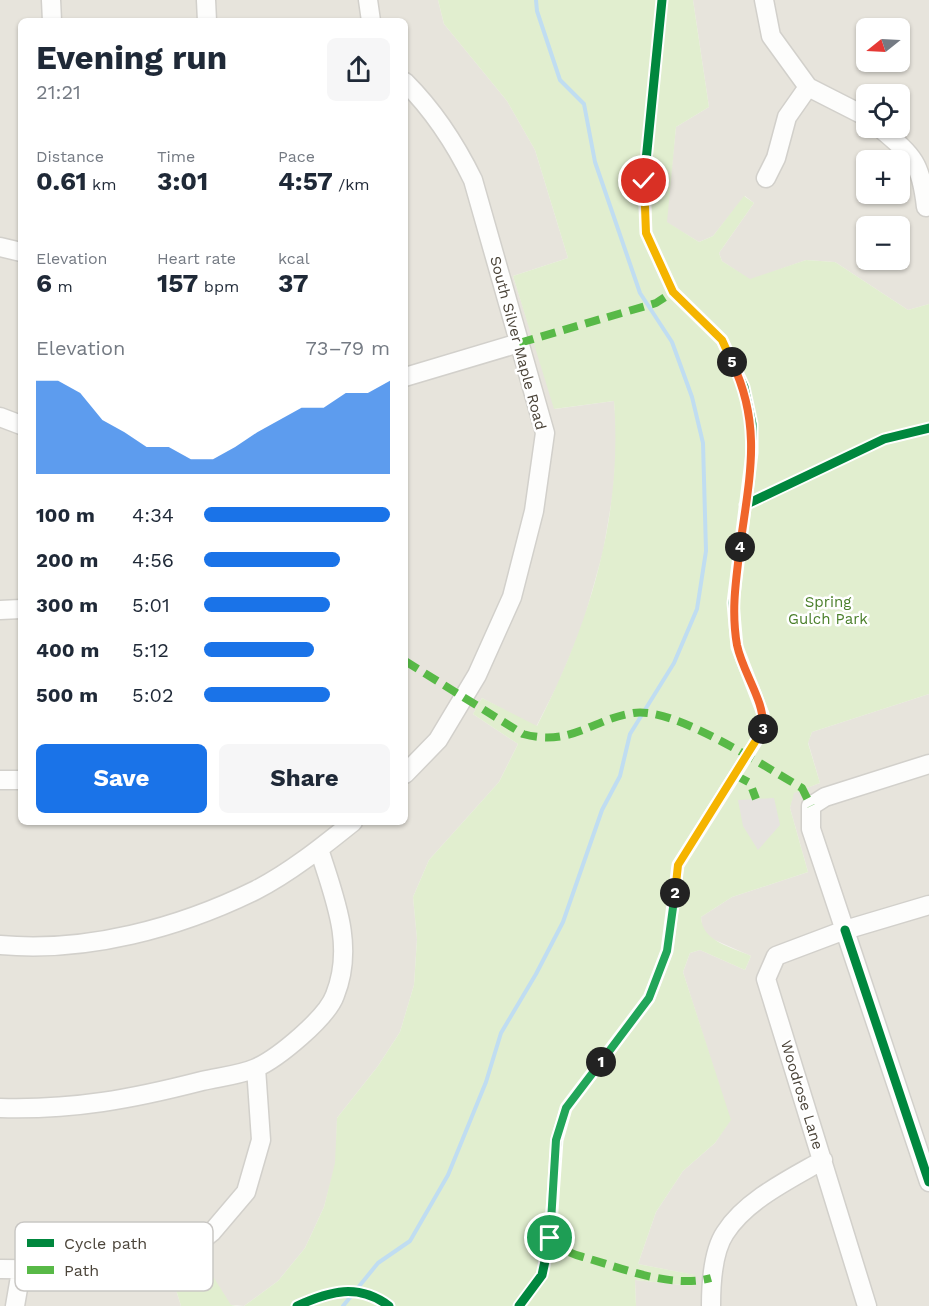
<!DOCTYPE html>
<html lang="en">
<head>
<meta charset="utf-8">
<style>
	body { margin:0; font-family:"Work Sans",sans-serif; background:#f6f6f7; color:#1f2937; height:100vh; display:flex; flex-direction:column; font-size:22px; white-space:nowrap }
	* { box-sizing:border-box; margin:0 }
	p { font-size:20px; color:#747a83 }
	.icon { flex:none; width:33px; height:33px; fill:none; stroke:currentColor; stroke-width:2; stroke-linecap:round; stroke-linejoin:round }
	.map { position:relative; flex:1; overflow:hidden }
	.sheet { position:absolute; left:18px; top:18px; width:390px; height:807px; display:flex; flex-direction:column; background:#fff; border-radius:9px; box-shadow:0 2px 4px #0004 }
	.sheet>* { flex:none }
	.needle { width:39px; rotate:252deg }
	.tools { position:absolute; left:856px; top:18px; display:grid; gap:12px }
	.tools a { display:grid; place-items:center; width:54px; height:54px; border-radius:9px; background:#fff; box-shadow:0 2px 4px #0004; font-size:30px }
	.pin { position:absolute; display:grid; place-items:center; width:51px; height:51px; color:#fff; margin:-26px; border:3px solid #fff; border-radius:50%; box-shadow:0 2px 6px #0007 }
	.km { position:absolute; width:30px; height:30px; margin:-15px; border-radius:50%; background:#222; color:#fff; font-size:16px; line-height:30px; text-align:center }
	.round { display:grid; place-items:center; flex:none; width:63px; height:63px; border-radius:9px; background:#f6f6f7 }
	.headline { display:flex; align-items:center; justify-content:space-between; height:102px; padding:0 18px }
	h1 { font-size:33px; font-weight:700; line-height:45px }
	.stats { display:grid; grid-template-columns:repeat(3,1fr); gap:9px; height:102px; padding:6px 18px }
	.stats div { display:grid; align-content:center }
	.stats b { font-size:26px; font-weight:700 }
	.stats small { font-size:16px; font-weight:400 }
	.stats p { font-size:16px }
	.chart { height:168px; padding:12px 18px }
	.chart p { display:flex; justify-content:space-between }
	.chart svg { width:100%; height:108px; margin-top:6px; fill:#1a73e8; opacity:.7 }
	.cta { display:flex; gap:12px; margin-top:auto; padding:12px 18px }
	.cta a { flex:1; height:69px; border-radius:9px; background:#1a73e8; color:#fff; font-size:24px; font-weight:700; line-height:69px; text-align:center }
	.cta a+a { background:#f6f6f7; color:#1f2937 }
	ul { padding:0 18px; list-style:none; font-size:20px }
	li { display:grid; grid-template-columns:96px 72px 1fr; align-items:center; height:45px }
	li i { height:15px; border-radius:8px; background:#1a73e8 }
	.map>svg:first-child { display:block }
	.residential { fill:#e7e4dc; fill-rule:evenodd }
	.green { fill:#e1eecf }
	.parking { fill:#e6e3df }
	.lines { fill:none; stroke-linecap:round; stroke-linejoin:round }
	.stream { stroke:#c0ddf1; stroke-width:4 }
	.minor-casing { stroke:#d2d0cb; stroke-width:21 }
	.minor { stroke:#fdfdfc; stroke-width:18 }
	.quiet { stroke:#58b947; stroke-width:8; stroke-dasharray:15 8; stroke-linecap:butt }
	.cycleway-casing { stroke:#fff; stroke-width:13 }
	.cycleway { stroke:#00873e; stroke-width:9 }
	.split-1-casing { stroke:#fff; stroke-width:12 }
	.split-2-casing { stroke:#fff; stroke-width:12 }
	.split-3-casing { stroke:#fff; stroke-width:12 }
	.split-4-casing { stroke:#fff; stroke-width:12 }
	.split-5-casing { stroke:#fff; stroke-width:12 }
	.split-6-casing { stroke:#fff; stroke-width:12 }
	.split-1 { stroke:#22a559; stroke-width:8 }
	.split-2 { stroke:#22a559; stroke-width:8 }
	.split-3 { stroke:#f5b400; stroke-width:8 }
	.split-4 { stroke:#f0652b; stroke-width:8 }
	.split-5 { stroke:#f0652b; stroke-width:8 }
	.split-6 { stroke:#f5b400; stroke-width:8 }
	.labels { text-anchor:middle; dominant-baseline:central; stroke-width:5; stroke-linejoin:round; paint-order:stroke }
	.street-label { font-size:15px; fill:#4b4439; stroke:#fff }
	.park-label { font-size:15px; fill:#4a7f2a; stroke:#fff }
	.key { fill:#fff; stroke:#c9c7c4; stroke-width:1.5 }
	.key-label { font-size:16px; fill:#4b4439 }
</style>
</head>
<body>
<div class="map">
<svg width="929" height="1306" viewBox="0 0 929 1306">
	<rect width="100%" height="100%" fill="#f4f2ee"/>
	<!-- residential -->
	<path class="residential" d="M 0,0 L 438,0 L 444,24 L 507,101 L 535,150 L 568,258 L 513,276 L 555,409 L 614,401 L 617,440 L 613,493 L 603,552 L 582,627 L 558,684 L 536,727 L 482,698 L 473,714 L 518,744 L 499,782 L 429,860 L 413,897 L 417,939 L 414,985 L 400,1032 L 378,1066 L 337,1118 L 336,1163 L 324,1207 L 305,1248 L 278,1281 L 244,1306 L 231,1305 L 171,1273 L 181,1306 L 0,1306 ZM 21,21 L 405,21 L 405,822 L 21,822 Z
		M 693,0 L 929,0 L 929,304 L 908,310 L 835,262 L 806,260 L 750,280 L 722,261 L 719,253 L 754,203 L 745,196 L 713,236 L 699,242 L 666,222 L 676,127 L 709,107 ZM 867,28 L 900,28 L 900,62 L 867,62 ZM 867,94 L 900,94 L 900,128 L 867,128 ZM 867,160 L 900,160 L 900,194 L 867,194 ZM 867,226 L 900,226 L 900,260 L 867,260 Z
		M 929,694 L 929,1306 L 636,1306 L 635,1280 L 693,1286 L 694,1275 L 638,1264 L 656,1212 L 683,1171 L 715,1143 L 730,1120 L 683,972 L 690,953 L 700,950 L 745,970 L 751,956 L 708,937 L 702,927 L 701,917 L 732,897 L 808,872 L 790,808 L 793,793 L 820,783 L 808,742 L 812,732 Z"/>
	<!-- green -->
	<path class="green" d="M 438,0 L 693,0 L 709,107 L 676,127 L 667,222 L 699,242 L 713,236 L 744,196 L 754,203 L 719,253 L 722,261 L 750,279 L 806,260 L 835,262 L 908,310 L 929,304 L 929,694 L 812,732 L 808,743 L 820,783 L 794,793 L 790,808 L 808,872 L 732,897 L 701,917 C 702,942 732,947 751,956 L 745,970 L 700,950 L 690,953 L 683,972 L 731,1120 L 715,1143 L 683,1171 L 656,1212 L 638,1264 L 695,1275 L 693,1286 L 635,1280 L 636,1306 L 244,1306 L 278,1281 L 305,1248 L 324,1207 L 335,1163 L 337,1118 L 378,1066 L 400,1032 L 414,985 L 417,939 L 413,897 L 429,860 L 499,782 L 518,744 L 473,714 L 482,698 L 537,726 C 589,626 623,516 614,401 L 554,409 L 513,276 L 568,258 L 535,150 L 507,101 L 444,24 Z
		M 202,1259 L 231,1305 L 237,1306 L 181,1306 L 171,1273 Z"/>
	<!-- parking -->
	<path class="parking" d="M 774,798 L 780,825 L 758,850 L 743,826 L 738,800 Z"/>
	<g class="lines">
		<!-- stream -->
		<path class="stream" d="M 343,1306 L 378,1263 L 410,1241 L 448,1175 L 486,1082 L 501,1033 L 536,974 L 563,922 L 602,810 L 620,776 L 630,734 L 674,663 L 697,609 L 706,551 L 703,443 L 692,397 L 672,342 L 640,293 L 595,162 L 584,104 L 560,80 L 537,11 L 536,0"/>
		<defs>
			<path id="minor" d="M 51,0 L 52,21
				M 206,0 L 207,21
				M 368,0 L 371,21
				M 764,0 L 771,36 L 808,87 L 867,117
				M 405,82 C 434,111 455,143 473,180 L 545,433 L 534,511 L 512,597 L 477,675 L 438,740 L 405,774
				M 880,128 C 913,156 921,162 926,207
				M 766,178 L 776,158 L 787,117 L 808,87
				M 0,247 L 21,252
				M 405,377 L 519,343
				M 0,417 L 21,425
				M 0,610 L 21,609
				M 929,764 L 825,797 L 811,806 L 811,829 L 929,1182
				M 0,780 L 21,780
				M 0,945 C 86,953 179,928 256,890 C 291,872 323,846 353,822
				M 0,1108 C 74,1110 132,1099 202,1081 C 219,1077 240,1075 256,1068 C 278,1058 327,1018 335,995 C 355,945 334,897 319,849
				M 0,1269 L 100,1270 L 164,1260 L 183,1255 L 212,1232 L 246,1192 L 261,1140 L 256,1068
				M 15,1306 L 21,1271
				M 711,1306 C 711,1285 713,1251 725,1233 C 746,1200 790,1179 823,1160
				M 867,1306 L 766,979 L 776,956 L 845,930 L 929,905"/>
		</defs>
		<!-- minor casing -->
		<use href="#minor" class="minor-casing"/>
		<!-- minor -->
		<use href="#minor" class="minor"/>
		<!-- quiet -->
		<path class="quiet" d="M 519,343 L 656,303 L 673,292
			M 405,661 L 523,734 C 570,747 591,720 633,713 C 674,706 765,767 802,788 L 811,806
			M 735,775 L 750,783 L 756,799
			M 548,1245 C 565,1248 569,1254 583,1257 C 622,1268 671,1289 711,1278"/>
		<defs>
			<path id="cycleway" d="M 745,505 L 884,439 L 929,428
				M 845,930 L 929,1182
				M 297,1306 C 330,1291 358,1283 389,1306
				M 519,1306 L 542,1275 L 550,1238 L 557,1140 L 566,1108 L 649,998 L 667,951 L 678,865 L 764,729 L 763,714 L 737,647 L 733,603 L 752,453 L 752,424 L 744,387 L 722,340 L 673,292 L 646,233 L 644,181 L 662,0"/>
		</defs>
		<!-- cycleway casing -->
		<use href="#cycleway" class="cycleway-casing"/>
		<!-- cycleway -->
		<use href="#cycleway" class="cycleway"/>
	</g>
	<g class="lines">
		<defs>
			<path id="split-1" d="M 550,1238 L 556,1140 L 566,1108 L 601,1062"/>
			<path id="split-2" d="M 601,1062 L 649,998 L 667,951 L 675,893"/>
			<path id="split-3" d="M 675,893 L 678,865 L 763,729"/>
			<path id="split-4" d="M 740,547 C 736,580 731,611 737,645 C 743,674 765,700 763,729"/>
			<path id="split-5" d="M 732,362 C 763,427 749,479 740,547"/>
			<path id="split-6" d="M 644,181 L 646,233 L 673,292 L 722,340 L 732,362"/>
		</defs>
		<!-- split-1 casing -->
		<use href="#split-1" class="split-1-casing"/>
		<!-- split-2 casing -->
		<use href="#split-2" class="split-2-casing"/>
		<!-- split-3 casing -->
		<use href="#split-3" class="split-3-casing"/>
		<!-- split-4 casing -->
		<use href="#split-4" class="split-4-casing"/>
		<!-- split-5 casing -->
		<use href="#split-5" class="split-5-casing"/>
		<!-- split-6 casing -->
		<use href="#split-6" class="split-6-casing"/>
		<!-- split-1 -->
		<use href="#split-1" class="split-1"/>
		<!-- split-2 -->
		<use href="#split-2" class="split-2"/>
		<!-- split-3 -->
		<use href="#split-3" class="split-3"/>
		<!-- split-4 -->
		<use href="#split-4" class="split-4"/>
		<!-- split-5 -->
		<use href="#split-5" class="split-5"/>
		<!-- split-6 -->
		<use href="#split-6" class="split-6"/>
	</g>
	<g class="labels">
		<!-- street labels -->
		<g class="street-label">
			<text transform="translate(518 343) rotate(75)">South Silver Maple Road</text>
			<text transform="translate(802 1095) rotate(73)">Woodrose Lane</text>
		</g>
		<!-- park labels -->
		<g class="park-label">
			<text x="828" y="602">Spring<tspan x="828" dy="17">Gulch Park</tspan></text>
		</g>
	</g>
	<!-- legend -->
	<rect x="15" y="1222" width="198" height="69" rx="9" class="key"/>
	<rect x="27" y="1239" width="27" height="8" fill="#00873e"/>
	<rect x="27" y="1266" width="27" height="8" fill="#58b947"/>
	<g class="key-label">
		<text x="64" y="1249">Cycle path</text>
		<text x="64" y="1276">Path</text>
	</g>
</svg>
<div class="tools">
<a><svg class="needle" viewBox="-14 -14 28 28"><path d="M0-13l5 13h-10z" fill="#e53935"/><path d="M0 13l5-13h-10z" fill="#747a83"/></svg></a>
<a><svg class="icon" aria-label="locate" viewBox="0 0 24 24"><circle cx="12" cy="12" r="6"/><path d="M12 2v4M12 18v4M2 12h4M18 12h4"/></svg></a>
<a>+</a>
<a>−</a>
</div>
<div class="pin" style="left:550px;top:1238px;background:#1e9e55"><svg class="icon" aria-label="arrive" viewBox="0 0 24 24"><path d="M6 21V4h12l-3 4 3 4H6"/></svg></div>
<div class="pin" style="left:644px;top:181px;background:#d93025"><svg class="icon" aria-label="check" viewBox="0 0 24 24"><path d="M5 12l5 5 9-10"/></svg></div>
<b class="km" style="left:601px;top:1062px">1</b>
<b class="km" style="left:675px;top:893px">2</b>
<b class="km" style="left:763px;top:729px">3</b>
<b class="km" style="left:740px;top:547px">4</b>
<b class="km" style="left:732px;top:362px">5</b>
<section class="sheet">
<div class="headline"><div><h1>Evening run</h1><p>21:21</p></div><a class="round"><svg class="icon" aria-label="share" viewBox="0 0 24 24"><path d="M12 15V3M7 8l5-5 5 5M5 13v7h14v-7"/></svg></a></div>
<div class="stats">
<div><p>Distance</p><b>0.61<small> km</small></b></div>
<div><p>Time</p><b>3:01</b></div>
<div><p>Pace</p><b>4:57<small> /km</small></b></div>
</div>
<div class="stats">
<div><p>Elevation</p><b>6<small> m</small></b></div>
<div><p>Heart rate</p><b>157<small> bpm</small></b></div>
<div><p>kcal</p><b>37</b></div>
</div>
<div class="chart"><p><span>Elevation</span>73–79 m</p>
<svg viewBox="0 0 160 44" preserveAspectRatio="none"><path d="M0 44V6L10 6L20 11L30 22L40 27L50 33L60 33L70 38L80 38L90 33L100 27L110 22L120 17L130 17L140 11L150 11L160 6V44z"/></svg>
</div>
<ul>
<li><b>100 m</b>4:34<i style="width:100%"></i></li>
<li><b>200 m</b>4:56<i style="width:73%"></i></li>
<li><b>300 m</b>5:01<i style="width:68%"></i></li>
<li><b>400 m</b>5:12<i style="width:59%"></i></li>
<li><b>500 m</b>5:02<i style="width:68%"></i></li>
</ul>
<div class="cta"><a>Save</a><a>Share</a></div>
</section>
</div>
</body>
</html>
